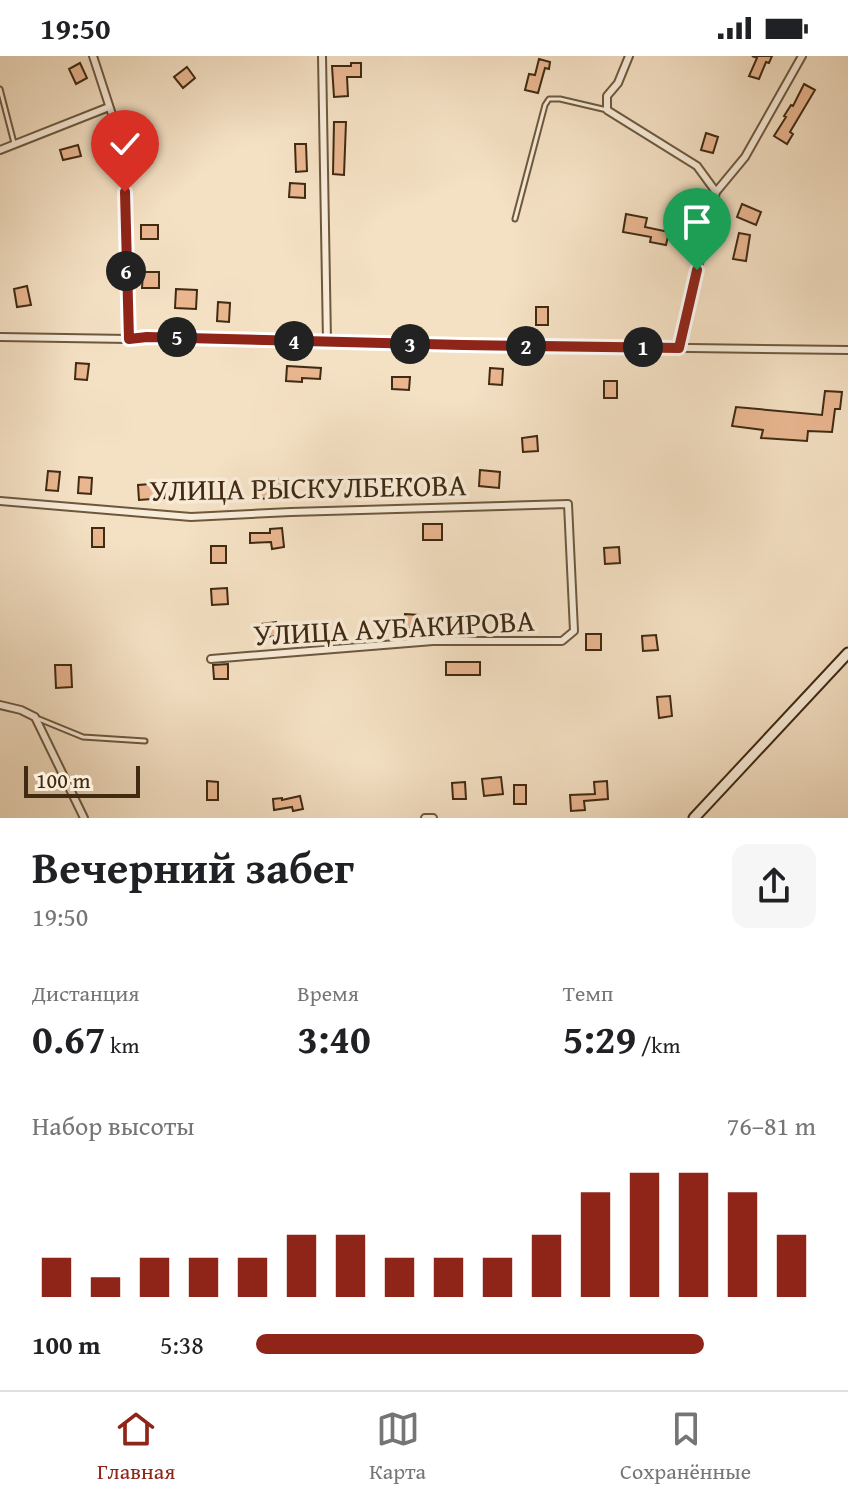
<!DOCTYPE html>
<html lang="ru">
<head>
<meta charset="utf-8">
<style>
	body { margin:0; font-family:"Gentium Book Plus",serif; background:#f6f6f6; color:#202124; height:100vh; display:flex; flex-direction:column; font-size:30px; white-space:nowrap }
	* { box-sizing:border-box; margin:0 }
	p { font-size:26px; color:#757577 }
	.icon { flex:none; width:44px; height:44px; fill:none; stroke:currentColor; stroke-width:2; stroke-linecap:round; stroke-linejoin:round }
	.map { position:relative; height:762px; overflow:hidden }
	.sheet { display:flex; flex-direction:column; background:#fff; flex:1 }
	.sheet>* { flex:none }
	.scale { position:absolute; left:24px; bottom:20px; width:116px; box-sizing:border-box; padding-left:8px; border:4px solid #402a12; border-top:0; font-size:22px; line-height:28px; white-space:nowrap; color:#402a12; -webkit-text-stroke:6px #f8ebd8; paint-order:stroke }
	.pin { position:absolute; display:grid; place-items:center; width:68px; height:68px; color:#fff; margin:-82px -34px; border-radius:50% 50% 50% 0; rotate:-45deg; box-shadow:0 0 8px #0007 }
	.pin .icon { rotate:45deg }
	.km { position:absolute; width:40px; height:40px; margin:-20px; border-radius:50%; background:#222; color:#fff; font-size:22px; line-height:40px; text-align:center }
	.round { display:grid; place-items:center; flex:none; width:84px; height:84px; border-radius:16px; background:#f6f6f6 }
	.headline { display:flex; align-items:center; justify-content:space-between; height:136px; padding:0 32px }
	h1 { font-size:44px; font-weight:700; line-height:60px }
	.metrics { display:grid; grid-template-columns:repeat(3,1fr); gap:12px; height:136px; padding:8px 32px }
	.metrics div { display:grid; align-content:center }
	.metrics b { font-size:40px; font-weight:700 }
	.metrics small { font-size:22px; font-weight:400 }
	.metrics p { font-size:22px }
	.chart { height:224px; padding:16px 32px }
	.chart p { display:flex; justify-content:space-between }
	.chart svg { width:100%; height:144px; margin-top:8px; stroke:#8f2418; stroke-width:6 }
	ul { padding:0 32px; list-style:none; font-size:26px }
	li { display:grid; grid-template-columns:128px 96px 1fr; align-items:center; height:60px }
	li i { height:20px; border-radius:10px; background:#8f2418 }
	.status { display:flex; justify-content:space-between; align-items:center; height:56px; padding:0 40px; background:#fff; direction:ltr }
	.status svg { height:22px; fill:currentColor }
	.menu { display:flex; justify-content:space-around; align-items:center; height:112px; border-top:2px solid #e0e0e0; background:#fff; font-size:22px; color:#757577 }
	.menu a { display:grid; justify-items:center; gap:4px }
	.menu .on { color:#8f2418 }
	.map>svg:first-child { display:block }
	.building { fill:#e9b690; stroke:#402a12; stroke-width:2 }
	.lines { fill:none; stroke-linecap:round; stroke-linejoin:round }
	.lane-casing { stroke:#6d583e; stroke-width:7 }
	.street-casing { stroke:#6d583e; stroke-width:10 }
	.secondary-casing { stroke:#402a12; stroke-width:13 }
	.lane { stroke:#f8ebd8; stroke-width:3 }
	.street { stroke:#f8ebd8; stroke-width:6 }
	.secondary { stroke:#f8ebd8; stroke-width:9 }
	.route-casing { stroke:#fff; stroke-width:16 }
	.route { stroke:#8f2418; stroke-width:10 }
	.labels { text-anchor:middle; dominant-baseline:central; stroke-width:7; stroke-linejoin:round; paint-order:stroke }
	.street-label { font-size:30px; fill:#402a12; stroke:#f8ebd8 }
</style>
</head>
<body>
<div class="status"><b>19:50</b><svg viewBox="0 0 49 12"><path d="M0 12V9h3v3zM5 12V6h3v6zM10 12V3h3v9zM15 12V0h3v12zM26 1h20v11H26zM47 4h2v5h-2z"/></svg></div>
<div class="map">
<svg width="848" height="762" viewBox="0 0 848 762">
	<rect width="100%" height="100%" fill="#f4e0c3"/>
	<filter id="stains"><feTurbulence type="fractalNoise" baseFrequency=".0025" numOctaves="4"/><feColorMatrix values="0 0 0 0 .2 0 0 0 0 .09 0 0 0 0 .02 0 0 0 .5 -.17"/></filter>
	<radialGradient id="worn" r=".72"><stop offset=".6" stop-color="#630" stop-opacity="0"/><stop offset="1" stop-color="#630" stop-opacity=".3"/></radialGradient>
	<!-- building -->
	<path class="building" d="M 752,0 L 772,0 L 769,7 L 766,6 L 759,23 L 749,20 L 757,2 Z
		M 539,3 L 550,6 L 549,13 L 545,12 L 538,37 L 525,34 L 529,18 L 535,19 Z
		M 80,7 L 87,22 L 76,28 L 69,13 Z
		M 351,7 L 361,7 L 361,21 L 347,21 L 348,40 L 334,41 L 332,10 L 351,10 Z
		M 187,11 L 195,22 L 183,32 L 174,21 Z
		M 804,28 L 815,34 L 790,76 L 793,78 L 787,88 L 774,80 L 786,61 L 784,60 L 791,49 L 793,50 Z
		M 334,66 L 346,66 L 344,119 L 333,118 Z
		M 140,71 L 145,89 L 133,92 L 128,74 Z
		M 706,77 L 718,81 L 713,97 L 701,94 Z
		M 295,88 L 306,88 L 307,115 L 296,116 Z
		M 78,89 L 81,100 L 63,104 L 60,94 Z
		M 290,127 L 305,128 L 305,142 L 289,141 Z
		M 742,148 L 761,156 L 756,169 L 737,161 Z
		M 626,158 L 647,162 L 645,171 L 669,176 L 666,189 L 650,186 L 651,181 L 623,176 Z
		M 141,169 L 158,169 L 158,183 L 141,183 Z
		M 739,177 L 750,179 L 746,205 L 733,203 Z
		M 143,216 L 159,216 L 159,232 L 142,232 Z
		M 27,230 L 31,249 L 17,251 L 14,233 Z
		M 176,233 L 197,234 L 196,253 L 175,252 Z
		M 218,246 L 230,247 L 229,266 L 217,265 Z
		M 536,251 L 548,251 L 548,269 L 536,269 Z
		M 76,307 L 89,308 L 87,324 L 75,323 Z
		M 287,310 L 321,312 L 320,323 L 302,322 L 302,326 L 286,325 Z
		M 490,312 L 503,313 L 502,329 L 489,328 Z
		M 392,321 L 410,321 L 409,334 L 392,333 Z
		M 604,325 L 617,325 L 617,342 L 604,342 Z
		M 825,335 L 842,336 L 840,353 L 835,353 L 832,376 L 808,375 L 807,385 L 761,382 L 763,374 L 732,370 L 736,351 L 822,359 Z
		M 537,380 L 538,395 L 523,396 L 522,382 Z
		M 480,414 L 500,416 L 499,432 L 479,430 Z
		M 48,415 L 60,416 L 58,435 L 46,434 Z
		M 79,421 L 92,422 L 91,438 L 78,437 Z
		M 273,423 L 282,424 L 282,442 L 253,443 L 253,431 L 273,431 Z
		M 164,427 L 165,442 L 139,444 L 138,429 Z
		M 423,468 L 442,468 L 442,484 L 423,484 Z
		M 92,472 L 104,472 L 104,491 L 92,491 Z
		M 282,472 L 284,491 L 272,493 L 271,486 L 250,487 L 250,477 L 270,477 L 270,473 Z
		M 211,490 L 226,490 L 226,507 L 211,507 Z
		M 619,491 L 620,507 L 605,508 L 604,492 Z
		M 227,532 L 228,548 L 212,549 L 211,533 Z
		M 405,558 L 419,559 L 419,572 L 404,572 Z
		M 276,566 L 278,580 L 262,582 L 260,568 Z
		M 586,578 L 601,578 L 601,594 L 586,594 Z
		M 656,579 L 658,594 L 643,595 L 642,580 Z
		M 446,606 L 480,606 L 480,619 L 446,619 Z
		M 228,608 L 228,623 L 214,623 L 213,609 Z
		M 55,609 L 71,609 L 72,631 L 56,632 Z
		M 670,640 L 672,660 L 659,662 L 657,641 Z
		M 501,721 L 503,738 L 484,740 L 482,723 Z
		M 207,725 L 218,726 L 218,744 L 207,744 Z
		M 607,725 L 608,743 L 584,745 L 585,754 L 571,755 L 570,739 L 595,738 L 594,726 Z
		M 465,726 L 466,743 L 453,743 L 452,727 Z
		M 514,729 L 526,729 L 526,748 L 514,748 Z
		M 300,740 L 303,753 L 293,755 L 292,751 L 274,754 L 273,743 L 282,742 L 282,744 Z"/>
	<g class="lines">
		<defs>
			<path id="lane" d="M 0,33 L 14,87
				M 515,163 L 545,49 L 549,43 L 560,43 L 607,54
				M 39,663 L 83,681 L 145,685"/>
			<path id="street" d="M 93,0 L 120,83 L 125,136 L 129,283
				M 322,0 L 327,285
				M 629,0 L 618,27 L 607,40 L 607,54 L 697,110 L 716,136
				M 0,94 L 109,51
				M 0,281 L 129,283 L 147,281 L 463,289 L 848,294
				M 679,292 L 716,136 L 745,101 L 802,0
				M 0,445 L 191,461 L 291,456 L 568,448 L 574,575 L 562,585 L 433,585 L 211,603
				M 0,649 L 21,654 L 35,661 L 84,762
				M 425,762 L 433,762"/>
			<path id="secondary" d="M 694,762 L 848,597"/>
		</defs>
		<!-- lane casing -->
		<use href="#lane" class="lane-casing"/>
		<!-- street casing -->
		<use href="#street" class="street-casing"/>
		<!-- secondary casing -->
		<use href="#secondary" class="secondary-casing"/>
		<!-- lane -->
		<use href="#lane" class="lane"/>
		<!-- street -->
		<use href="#street" class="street"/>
		<!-- secondary -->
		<use href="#secondary" class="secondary"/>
	</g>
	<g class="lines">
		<defs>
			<path id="route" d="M 125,136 L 129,283 L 147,281 L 463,289 L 679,292 L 697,214"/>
		</defs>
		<!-- route casing -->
		<use href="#route" class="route-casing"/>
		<!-- route -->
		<use href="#route" class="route"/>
	</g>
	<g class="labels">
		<!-- street labels -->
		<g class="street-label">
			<text transform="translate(308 431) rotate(-1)">УЛИЦА РЫСКУЛБЕКОВА</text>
			<text transform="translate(394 571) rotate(-3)">УЛИЦА АУБАКИРОВА</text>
		</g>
	</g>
	<rect width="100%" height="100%" filter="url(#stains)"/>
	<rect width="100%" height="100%" fill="url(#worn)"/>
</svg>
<div class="scale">100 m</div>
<div class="pin" style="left:697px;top:214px;background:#1e9e55"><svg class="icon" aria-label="arrive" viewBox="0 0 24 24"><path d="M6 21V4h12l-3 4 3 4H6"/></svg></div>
<div class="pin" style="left:125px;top:136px;background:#d93025"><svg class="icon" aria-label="check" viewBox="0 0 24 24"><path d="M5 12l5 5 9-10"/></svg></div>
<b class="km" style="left:643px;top:291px">1</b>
<b class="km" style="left:526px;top:290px">2</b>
<b class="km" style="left:410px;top:288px">3</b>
<b class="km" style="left:294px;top:285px">4</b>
<b class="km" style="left:177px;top:281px">5</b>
<b class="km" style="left:126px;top:215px">6</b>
</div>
<section class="sheet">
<div class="headline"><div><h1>Вечерний забег</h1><p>19:50</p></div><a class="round"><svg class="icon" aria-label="share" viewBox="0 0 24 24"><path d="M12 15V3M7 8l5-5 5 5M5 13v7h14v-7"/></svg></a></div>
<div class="metrics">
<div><p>Дистанция</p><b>0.67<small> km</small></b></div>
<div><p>Время</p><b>3:40</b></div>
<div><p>Темп</p><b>5:29<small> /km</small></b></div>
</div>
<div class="chart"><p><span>Набор высоты</span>76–81 m</p>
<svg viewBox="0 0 160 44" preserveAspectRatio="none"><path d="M5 44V32M15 44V38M25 44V32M35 44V32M45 44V32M55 44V25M65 44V25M75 44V32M85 44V32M95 44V32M105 44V25M115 44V12M125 44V6M135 44V6M145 44V12M155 44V25"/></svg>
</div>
<ul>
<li><b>100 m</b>5:38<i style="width:80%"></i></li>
</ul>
</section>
<nav class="menu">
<a class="on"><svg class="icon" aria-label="home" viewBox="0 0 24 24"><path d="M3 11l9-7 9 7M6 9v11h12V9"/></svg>Главная</a>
<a><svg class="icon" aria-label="map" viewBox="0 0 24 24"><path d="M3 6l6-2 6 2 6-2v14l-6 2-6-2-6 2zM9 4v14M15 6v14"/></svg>Карта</a>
<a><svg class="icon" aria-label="saved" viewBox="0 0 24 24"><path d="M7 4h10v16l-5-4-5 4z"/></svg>Сохранённые</a>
</nav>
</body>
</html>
